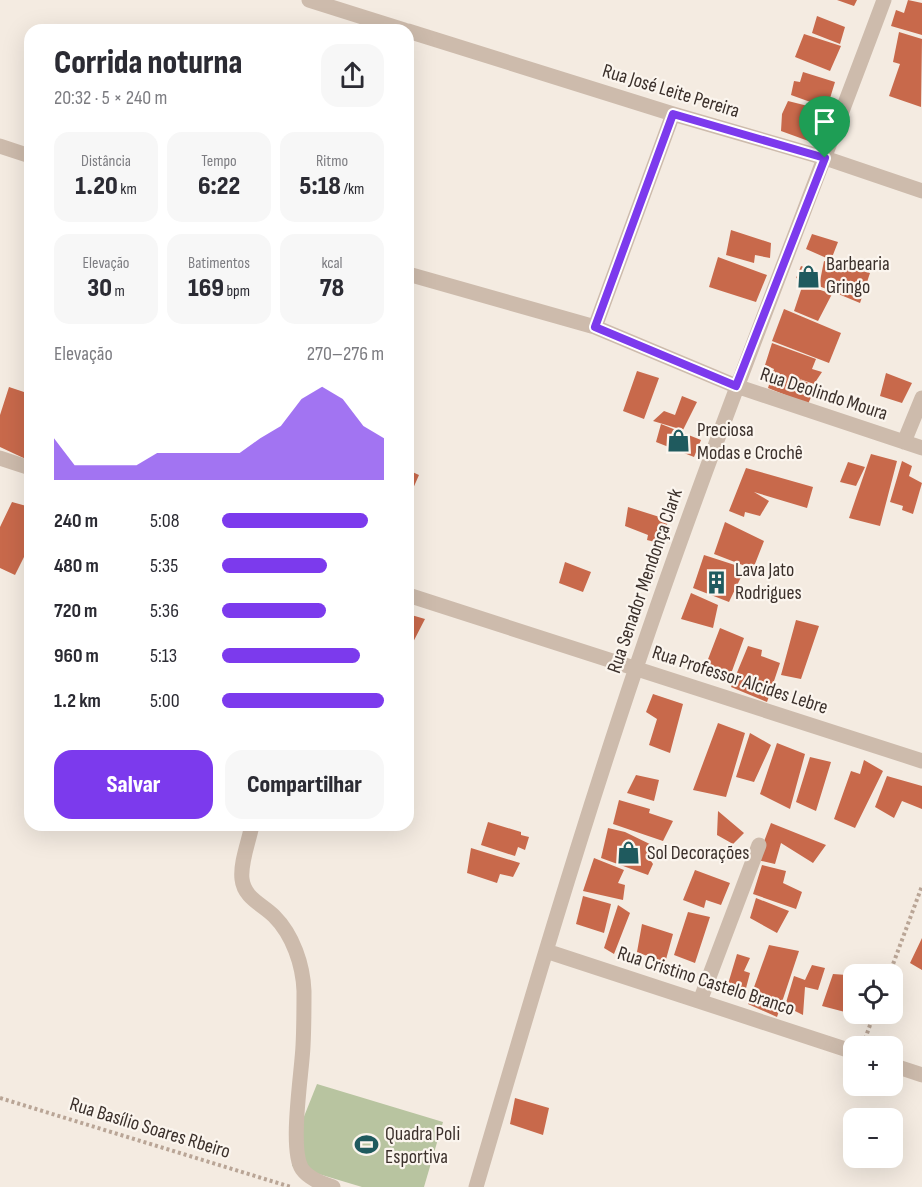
<!DOCTYPE html>
<html lang="pt">
<head>
<meta charset="utf-8">
<style>
	body { margin:0; font-family:"Sofia Sans Condensed",sans-serif; background:#f7f7f7; color:#2b2b33; height:100vh; display:flex; flex-direction:column; font-size:22px; white-space:nowrap }
	* { box-sizing:border-box; margin:0 }
	p { font-size:20px; color:#7c7c81 }
	.icon { flex:none; width:33px; height:33px; fill:none; stroke:currentColor; stroke-width:2; stroke-linecap:round; stroke-linejoin:round }
	.map { position:relative; flex:1; overflow:hidden }
	.drawer { position:absolute; left:24px; top:24px; width:390px; height:807px; display:flex; flex-direction:column; background:#fff; border-radius:18px; box-shadow:0 6px 24px #0002 }
	.drawer>* { flex:none }
	.tools { position:absolute; left:843px; top:964px; display:grid; gap:12px }
	.tools a { display:grid; place-items:center; width:60px; height:60px; border-radius:12px; background:#fff; box-shadow:0 6px 24px #0002; font-size:30px }
	.pin { position:absolute; display:grid; place-items:center; width:51px; height:51px; color:#fff; margin:-62px -26px; border-radius:50% 50% 50% 0; rotate:-45deg; box-shadow:0 0 6px #0007 }
	.pin .icon { rotate:45deg }
	.round { display:grid; place-items:center; flex:none; width:63px; height:63px; border-radius:18px; background:#f7f7f7 }
	.headline { display:flex; align-items:center; justify-content:space-between; height:102px; padding:0 30px }
	h1 { font-size:33px; font-weight:800; line-height:45px }
	.metrics { display:grid; grid-template-columns:repeat(3,1fr); gap:9px; height:102px; padding:6px 30px }
	.metrics div { display:grid; align-content:center; border-radius:15px; background:#f7f7f7; text-align:center }
	.metrics b { font-size:26px; font-weight:800 }
	.metrics small { font-size:16px; font-weight:400 }
	.metrics p { font-size:16px }
	.chart { height:168px; padding:12px 30px }
	.chart p { display:flex; justify-content:space-between }
	.chart svg { width:100%; height:108px; margin-top:6px; fill:#7c3aed; opacity:.7 }
	.button { display:flex; gap:12px; margin-top:auto; padding:12px 30px }
	.button a { flex:1; height:69px; border-radius:18px; background:#7c3aed; color:#fff; font-size:24px; font-weight:800; line-height:69px; text-align:center }
	.button a+a { background:#f7f7f7; color:#2b2b33 }
	ul { padding:0 30px; list-style:none; font-size:20px }
	li { display:grid; grid-template-columns:96px 72px 1fr; align-items:center; height:45px }
	li i { height:15px; border-radius:8px; background:#7c3aed }
	.map>svg:first-child { display:block }
	.green { fill:#b8c4a0 }
	.building { fill:#c8694b }
	.lines { fill:none; stroke-linecap:round; stroke-linejoin:round }
	.path { stroke:#b9a596; stroke-width:4; stroke-dasharray:3 3; stroke-linecap:butt }
	.minor { stroke:#cdbbac; stroke-width:15 }
	.route-casing { stroke:#fff; stroke-width:12 }
	.route { stroke:#7c3aed; stroke-width:8 }
	.labels { text-anchor:middle; dominant-baseline:central; stroke-width:4.5; stroke-linejoin:round; paint-order:stroke }
	.street-label { font-size:20px; fill:#3b302b; stroke:#fbf5ee }
	.poi-label { font-size:20px; fill:#3b302b; stroke:#fbf5ee; text-anchor:start }
</style>
</head>
<body>
<div class="map">
<svg width="922" height="1187" viewBox="0 0 922 1187">
	<rect width="100%" height="100%" fill="#f4ebe1"/>
	<!-- green -->
	<path class="green" d="M 317,1084 L 443,1122 L 424,1187 L 362,1187 L 292,1166 L 301,1124 Z"/>
	<!-- building -->
	<path class="building" d="M 837,0 L 857,0 L 854,6 Z
		M 908,0 L 922,3 L 922,35 L 891,26 L 896,10 L 904,13 Z
		M 817,16 L 845,27 L 840,44 L 812,33 Z
		M 899,32 L 922,39 L 921,107 L 889,96 L 900,64 L 893,62 Z
		M 804,34 L 841,46 L 830,71 L 795,57 Z
		M 803,72 L 835,82 L 827,108 L 791,95 L 794,81 L 800,82 Z
		M 788,101 L 824,110 L 816,126 L 814,143 L 781,131 L 782,114 Z
		M 731,230 L 771,243 L 770,258 L 755,255 L 754,263 L 726,255 Z
		M 812,234 L 838,242 L 831,260 L 806,249 Z
		M 718,257 L 767,275 L 756,302 L 709,287 Z
		M 824,261 L 870,273 L 860,303 L 819,286 Z
		M 801,266 L 820,273 L 817,285 L 796,278 Z
		M 803,284 L 832,294 L 818,321 L 794,311 Z
		M 784,309 L 841,333 L 829,363 L 772,341 Z
		M 772,343 L 816,359 L 812,369 L 822,372 L 814,384 L 794,377 L 816,386 L 808,404 L 768,388 L 774,369 L 765,365 Z
		M 637,371 L 659,378 L 644,419 L 623,411 Z
		M 886,373 L 912,383 L 902,403 L 880,396 Z
		M 9,387 L 30,394 L 30,461 L 0,447 L 0,415 Z
		M 682,396 L 697,402 L 683,430 L 653,421 L 664,411 L 675,415 Z
		M 661,424 L 701,440 L 694,457 L 656,442 Z
		M 871,454 L 897,461 L 880,526 L 849,518 Z
		M 902,461 L 912,466 L 909,476 L 922,483 L 913,514 L 902,510 L 903,506 L 890,502 Z
		M 848,462 L 865,467 L 856,486 L 840,482 Z
		M 746,468 L 813,487 L 807,508 L 754,492 L 769,501 L 760,516 L 745,512 L 744,517 L 729,511 Z
		M 408,470 L 419,475 L 408,500 Z
		M 12,502 L 30,507 L 30,545 L 15,575 L 0,568 L 0,527 Z
		M 628,507 L 669,520 L 659,543 L 647,540 L 648,535 L 625,526 Z
		M 725,522 L 764,541 L 753,569 L 714,554 Z
		M 704,555 L 738,566 L 736,574 L 742,575 L 729,602 L 693,588 Z
		M 565,562 L 591,572 L 583,592 L 559,583 Z
		M 691,593 L 718,605 L 713,628 L 681,619 Z
		M 408,614 L 425,619 L 408,652 Z
		M 796,620 L 819,626 L 801,679 L 781,675 Z
		M 720,628 L 744,638 L 728,682 L 705,667 Z
		M 748,646 L 762,650 L 761,656 L 780,663 L 767,702 L 731,687 Z
		M 653,694 L 683,704 L 670,753 L 649,745 L 657,719 L 646,712 Z
		M 718,723 L 745,733 L 726,797 L 693,790 Z
		M 750,733 L 771,745 L 754,782 L 736,777 Z
		M 777,743 L 805,754 L 790,809 L 760,794 Z
		M 810,757 L 831,762 L 816,811 L 796,802 Z
		M 864,760 L 883,771 L 855,828 L 834,819 L 851,771 L 860,774 Z
		M 636,775 L 659,780 L 654,801 L 627,793 Z
		M 887,776 L 922,786 L 922,809 L 902,801 L 894,818 L 875,807 Z
		M 619,800 L 650,809 L 649,813 L 673,821 L 663,841 L 613,824 Z
		M 718,811 L 744,833 L 733,844 L 717,835 Z
		M 488,822 L 521,832 L 521,835 L 529,837 L 525,850 L 518,847 L 515,856 L 481,845 Z
		M 771,823 L 826,845 L 813,863 L 781,843 L 775,864 L 757,860 Z
		M 608,828 L 625,832 L 658,848 L 651,861 L 653,864 L 648,875 L 601,858 Z
		M 471,848 L 520,863 L 513,877 L 500,874 L 497,883 L 467,873 Z
		M 594,858 L 624,870 L 618,883 L 625,885 L 623,900 L 583,891 Z
		M 762,865 L 786,871 L 783,883 L 802,892 L 796,909 L 753,894 Z
		M 695,870 L 730,883 L 721,905 L 706,900 L 704,908 L 683,900 Z
		M 583,896 L 611,904 L 604,933 L 576,924 Z
		M 756,898 L 789,911 L 777,933 L 750,918 Z
		M 618,905 L 630,913 L 614,954 L 604,948 Z
		M 688,912 L 710,917 L 695,963 L 674,955 Z
		M 642,924 L 673,934 L 665,963 L 637,952 Z
		M 922,938 L 922,970 L 910,963 Z
		M 769,945 L 799,951 L 777,1017 L 748,1004 Z
		M 737,954 L 750,958 L 744,971 L 750,973 L 745,992 L 728,984 Z
		M 812,965 L 825,968 L 818,990 L 805,987 L 803,1015 L 785,1006 L 794,976 L 805,980 Z
		M 833,974 L 847,975 L 844,986 L 850,989 L 845,1012 L 822,1006 Z
		M 515,1098 L 549,1108 L 543,1135 L 510,1124 Z"/>
	<g class="lines">
		<!-- path -->
		<path class="path" d="M 889,975 L 922,886
			M 865,1039 L 874,1014
			M 0,1098 L 291,1187"/>
		<!-- minor -->
		<path class="minor" d="M 309,0 L 404,30
			M 408,31 L 673,114 L 825,158 L 922,191
			M 0,146 L 30,156
			M 408,274 L 595,327 L 736,386 L 922,448
			M 595,327 L 673,114
			M 904,442 L 922,398
			M 0,458 L 30,468
			M 408,595 L 922,761
			M 252,825 C 249,841 240,863 242,879 C 244,898 262,904 274,916 C 293,935 303,965 304,991 C 304,1009 304,1028 303,1046 C 302,1072 289,1149 302,1169 C 309,1179 322,1183 333,1187
			M 546,951 L 854,1052
			M 700,1001 L 759,845
			M 892,1065 L 922,1075
			M 476,1187 C 527,1013 578,840 636,668 C 712,443 801,223 884,0"/>
	</g>
	<g class="lines">
		<defs>
			<path id="route" d="M 673,114 L 825,158 L 736,386 L 595,327 Z"/>
		</defs>
		<!-- route casing -->
		<use href="#route" class="route-casing"/>
		<!-- route -->
		<use href="#route" class="route"/>
	</g>
	<!-- icons -->
	<defs>
		<symbol id="shop-bare" viewBox="-9 -9 18 18"><path d="M-5-2.5h2.3a2.7 3.5 0 0 1 5.4 0H5L5.5 6h-11ZM-1.5-2.5h3a1.5 2.3 0 0 0-3 0Z" fill="#1f5a5e" stroke="#fbf5ee" stroke-width="2.5" paint-order="stroke"/></symbol>
		<symbol id="building-bare" viewBox="-9 -9 18 18"><path d="M-4-6H4V6H1V3H-1V6H-4ZM-2.5-4.3h1.7v1.8h-1.7ZM.8-4.3h1.7v1.8H.8ZM-2.5-1h1.7V.8h-1.7ZM.8-1h1.7V.8H.8Z" fill="#1f5a5e" stroke="#fbf5ee" stroke-width="2.5" paint-order="stroke"/></symbol>
		<symbol id="stadium-bare" viewBox="-9 -9 18 18"><path d="M0-5a6.5 5 0 1 0 0 10a6.5 5 0 1 0 0-10ZM-3.5-1.8h7v3.6h-7Z" fill="#1f5a5e" stroke="#fbf5ee" stroke-width="2.5" paint-order="stroke"/></symbol>
	</defs>
	<g fill-rule="evenodd">
		<use href="#shop-bare" x="792" y="260" width="33" height="33"/>
		<use href="#shop-bare" x="662" y="424" width="33" height="33"/>
		<use href="#building-bare" x="700" y="566" width="33" height="33"/>
		<use href="#shop-bare" x="612" y="836" width="33" height="33"/>
		<use href="#stadium-bare" x="350" y="1128" width="33" height="33"/>
	</g>
	<g class="labels">
		<!-- street labels -->
		<g class="street-label">
			<text transform="translate(671 91) rotate(17)">Rua José Leite Pereira</text>
			<text transform="translate(824 394) rotate(18)">Rua Deolindo Moura</text>
			<text transform="translate(645 581) rotate(-71)">Rua Senador Mendonça Clark</text>
			<text transform="translate(740 680) rotate(18)">Rua Professor Alcides Lebre</text>
			<text transform="translate(706 981) rotate(18)">Rua Cristino Castelo Branco</text>
			<text transform="translate(150 1128) rotate(17)">Rua Basílio Soares Rbeiro</text>
		</g>
		<!-- poi labels -->
		<g class="poi-label">
			<text x="826" y="264">Barbearia<tspan x="826" dy="23">Gringo</tspan></text>
			<text x="697" y="430">Preciosa<tspan x="697" dy="23">Modas e Crochê</tspan></text>
			<text x="735" y="570">Lava Jato<tspan x="735" dy="23">Rodrigues</tspan></text>
			<text x="647" y="853">Sol Decorações</text>
			<text x="385" y="1134">Quadra Poli<tspan x="385" dy="23">Esportiva</tspan></text>
		</g>
	</g>
</svg>
<div class="tools">
<a><svg class="icon" aria-label="locate" viewBox="0 0 24 24"><circle cx="12" cy="12" r="6"/><path d="M12 2v4M12 18v4M2 12h4M18 12h4"/></svg></a>
<a>+</a>
<a>−</a>
</div>
<div class="pin" style="left:825px;top:158px;background:#1e9e55"><svg class="icon" aria-label="arrive" viewBox="0 0 24 24"><path d="M6 21V4h12l-3 4 3 4H6"/></svg></div>
<section class="drawer">
<div class="headline"><div><h1>Corrida noturna</h1><p>20:32 · 5 × 240 m</p></div><a class="round"><svg class="icon" aria-label="share" viewBox="0 0 24 24"><path d="M12 15V3M7 8l5-5 5 5M5 13v7h14v-7"/></svg></a></div>
<div class="metrics">
<div><p>Distância</p><b>1.20<small> km</small></b></div>
<div><p>Tempo</p><b>6:22</b></div>
<div><p>Ritmo</p><b>5:18<small> /km</small></b></div>
</div>
<div class="metrics">
<div><p>Elevação</p><b>30<small> m</small></b></div>
<div><p>Batimentos</p><b>169<small> bpm</small></b></div>
<div><p>kcal</p><b>78</b></div>
</div>
<div class="chart"><p><span>Elevação</span>270–276 m</p>
<svg viewBox="0 0 160 44" preserveAspectRatio="none"><path d="M0 44V27L10 38L20 38L30 38L40 38L50 33L60 33L70 33L80 33L90 33L100 27L110 22L120 11L130 6L140 11L150 22L160 27V44z"/></svg>
</div>
<ul>
<li><b>240 m</b>5:08<i style="width:90%"></i></li>
<li><b>480 m</b>5:35<i style="width:65%"></i></li>
<li><b>720 m</b>5:36<i style="width:64%"></i></li>
<li><b>960 m</b>5:13<i style="width:85%"></i></li>
<li><b>1.2 km</b>5:00<i style="width:100%"></i></li>
</ul>
<div class="button"><a>Salvar</a><a>Compartilhar</a></div>
</section>
</div>
</body>
</html>
